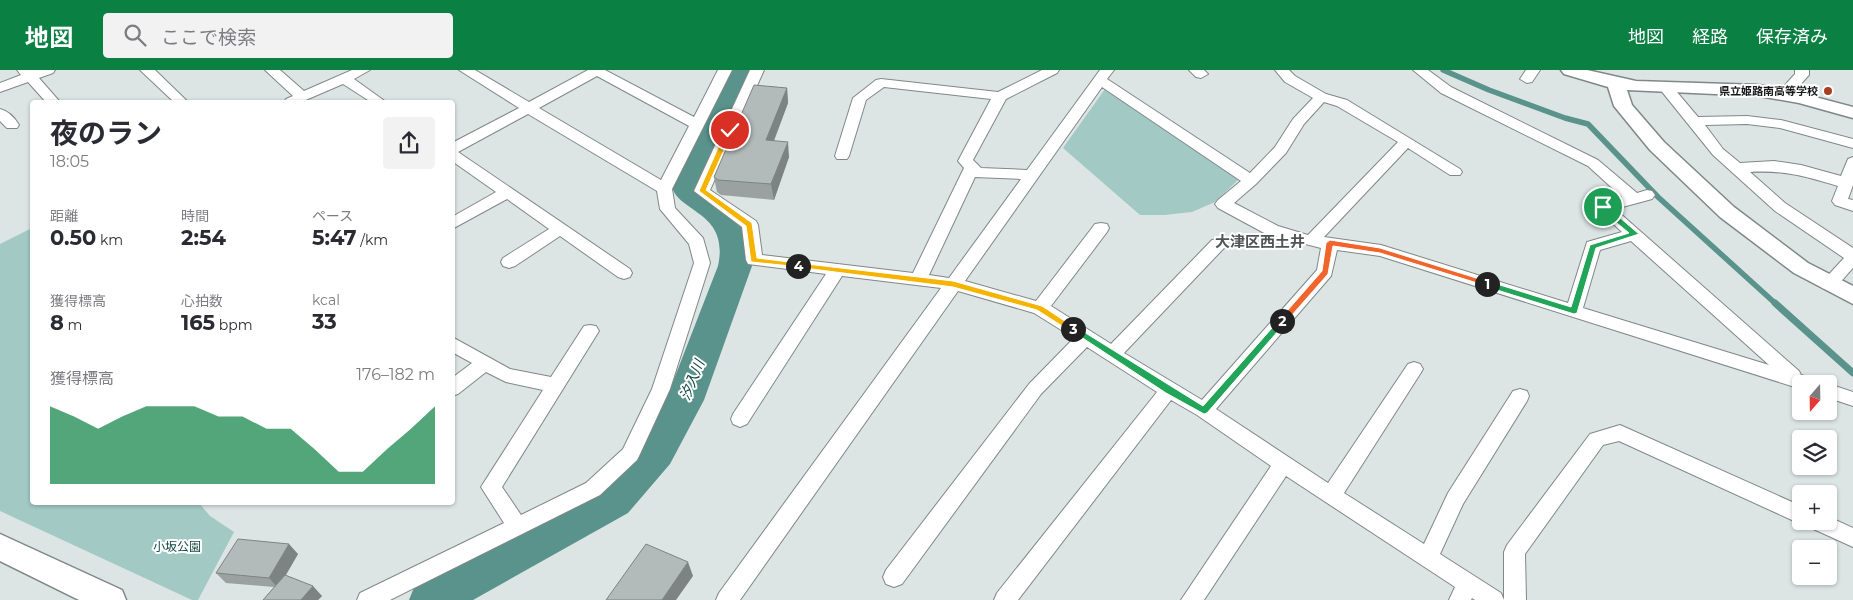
<!DOCTYPE html>
<html lang="ja">
<head>
<meta charset="utf-8">
<style>
	body { margin:0; font-family:Montserrat,"Noto Sans JP",sans-serif; background:#f2f2f3; color:#2b2b33; height:100vh; display:flex; flex-direction:column; font-size:19px; white-space:nowrap }
	* { box-sizing:border-box; margin:0 }
	p { font-size:16px; color:#7c7c81 }
	.icon { flex:none; width:28px; height:28px; fill:none; stroke:currentColor; stroke-width:2; stroke-linecap:round; stroke-linejoin:round }
	.map { position:relative; flex:1; overflow:hidden }
	.panel { position:absolute; left:30px; top:30px; width:425px; height:405px; display:flex; flex-direction:column; background:#fff; border-radius:5px; box-shadow:0 1px 4px #0004 }
	.panel>* { flex:none }
	.needle { width:32px; rotate:200deg }
	.controls { position:absolute; left:1792px; top:305px; display:grid; gap:10px }
	.controls a { display:grid; place-items:center; width:45px; height:45px; border-radius:5px; background:#fff; box-shadow:0 1px 4px #0004; font-size:25px }
	.pin { position:absolute; display:grid; place-items:center; width:42px; height:42px; color:#fff; margin:-21px; border:2px solid #fff; border-radius:50%; box-shadow:0 1px 5px #0007 }
	.km { position:absolute; width:25px; height:25px; margin:-12px; border-radius:50%; background:#222; color:#fff; font-size:14px; line-height:25px; text-align:center }
	.round { display:grid; place-items:center; flex:none; width:52px; height:52px; border-radius:5px; background:#f2f2f3 }
	.summary { display:flex; align-items:center; justify-content:space-between; height:85px; padding:0 20px }
	h1 { font-size:28px; font-weight:700; line-height:38px }
	.stats { display:grid; grid-template-columns:repeat(3,1fr); gap:8px; height:85px; padding:5px 20px }
	.stats div { display:grid; align-content:center }
	.stats b { font-size:21px; font-weight:700 }
	.stats small { font-size:14px; font-weight:400 }
	.stats p { font-size:14px }
	.chart { height:140px; padding:10px 20px }
	.chart p { display:flex; justify-content:space-between }
	.chart svg { width:100%; height:90px; margin-top:5px; fill:#0b8043; opacity:.7 }
	header { display:flex; align-items:center; gap:30px; box-sizing:border-box; height:70px; padding:0 25px; background:#0b8043; color:#fff }
	header strong { font-size:24px }
	nav { display:flex; gap:28px; margin-inline-start:auto; font-size:18px }
	.search { width:350px; height:45px; background:#f2f2f3; display:flex; align-items:center; gap:12px; box-sizing:border-box; padding:0 18px; border-radius:5px; color:#7c7c81; font-size:19px }
	.map>svg:first-child { display:block }
	.green { fill:#a2c9c4 }
	.lines { fill:none; stroke-linecap:round; stroke-linejoin:round }
	.stream-far1 { stroke:#5a938c; stroke-width:5.5 }
	.stream { stroke:#5a938c; stroke-width:7 }
	.river { fill:#5a938c; fill-rule:evenodd }
	.minor-casing { stroke:#808887; stroke-width:2 }
	.tertiary-casing { stroke:#808887; stroke-width:3 }
	.secondary-casing { stroke:#808887; stroke-width:3 }
	.minor { fill:#fff; fill-rule:evenodd }
	.tertiary { fill:#fff; fill-rule:evenodd }
	.secondary { fill:#fff; fill-rule:evenodd }
	.wall { fill:#9aa1a0 }
	.shaded-wall { fill:#7d8382 }
	.building { fill:#b3bbba; stroke:#7d8382 }
	.split-1 { fill:#22a559; stroke:#fff }
	.split-2 { fill:#f0652b; stroke:#fff }
	.split-3 { fill:#22a559; stroke:#fff }
	.split-4 { fill:#f5b400; stroke:#fff }
	.split-5 { fill:#f5b400; stroke:#fff }
	.poi-dot { fill:#a63e1f; stroke:#fff; stroke-width:2 }
	.labels { text-anchor:middle; dominant-baseline:central; stroke-width:4; stroke-linejoin:round; paint-order:stroke }
	.far-poi-label { font-size:11px; font-weight:bold; fill:#151818; stroke:#fff; text-anchor:end }
	.park-label { font-size:12px; fill:#164a45; stroke:#fff }
	.water-label { font-size:14px; font-style:italic; fill:#0b413d; stroke:#fff }
	.quarter-label { font-size:15px; font-weight:bold; fill:#4e5554; stroke:#fff }
</style>
</head>
<body>
<header>
<strong>地図</strong>
<div class="search"><svg class="icon" aria-label="search" viewBox="0 0 24 24"><circle cx="10" cy="10" r="6"/><path d="M15 15l6 6"/></svg>ここで検索</div>
<nav><a>地図</a><a>経路</a><a>保存済み</a></nav>
</header>
<div class="map">
<svg width="1853" height="530" viewBox="0 0 1853 530">
	<rect width="100%" height="100%" fill="#dce5e4"/>
	<!-- green -->
	<path class="green" d="M 1105,19 L 1112,20 L 1237,107 L 1238,110 L 1215,132 L 1192,142 L 1164,145 L 1140,145 L 1063,78 Z
		M 32,158 L 32,432 L 199,433 L 210,446 L 234,462 L 198,530 L 192,530 L 0,441 L 0,174 Z"/>
	<g class="lines">
		<!-- stream-far1 -->
		<path class="stream-far1" d="M 1443,0 L 1489,20 L 1565,48 L 1588,54 L 1658,127 L 1776,234"/>
		<!-- stream -->
		<path class="stream" d="M 1775,233 L 1853,303"/>
		<!-- river -->
		<path class="river" d="M 727,0 L 755,0 L 702,102 L 703,114 L 725,130 L 749,162 L 755,181 L 752,196 L 704,330 L 670,394 L 628,443 L 473,530 L 409,530 L 415,515 L 598,417 L 642,370 L 667,327 L 718,196 C 730,140 677,144 671,114 C 671,110 671,106 672,102 Z"/>
		<defs>
			<path id="minor" d="M 17,0 L 55,0 L 53,3 L 39,8 L 60,32 L 46,32 L 28,12 L 0,22 L 0,13 L 21,5 Z
				M 140,0 L 155,0 L 188,32 L 174,32 Z
				M 265,0 L 280,0 L 304,21 L 352,0 L 370,0 L 354,9 L 386,32 L 371,32 L 343,14 L 301,32 L 284,32 L 286,29 L 293,26 Z
				M 459,0 L 475,0 L 529,32 L 588,0 L 605,0 L 694,47 L 718,0 L 732,0 L 672,119 L 675,138 L 703,168 L 710,193 L 670,319 L 640,384 L 637,390 L 600,425 L 390,530 L 357,530 L 360,523 L 504,453 L 481,417 L 543,320 L 506,312 L 486,302 L 458,324 L 452,326 L 452,308 L 472,293 L 452,282 L 452,267 L 510,299 L 551,307 L 584,256 L 590,255 L 596,256 L 599,261 L 502,417 L 521,445 L 586,413 L 623,379 L 652,319 L 694,193 L 689,174 L 660,139 L 657,121 L 528,44 L 458,82 L 630,199 L 632,203 L 630,207 L 624,209 L 618,207 L 560,166 L 515,196 L 509,198 L 503,196 L 501,192 L 503,188 L 549,159 L 507,129 L 452,159 L 452,147 L 496,122 L 452,91 L 452,73 L 519,38 ZM 597,6 L 689,56 L 661,110 L 539,38 Z
				M 750,0 L 764,0 L 710,120 L 756,151 L 758,155 L 762,185 L 913,203 L 964,98 L 958,91 L 991,29 L 884,17 L 866,30 L 849,86 L 847,89 L 837,89 L 835,86 L 853,28 L 876,10 L 881,9 L 998,22 L 1042,0 L 1059,0 L 1057,3 L 1006,29 L 973,90 L 981,98 L 1027,100 L 1100,0 L 1114,0 L 1107,9 L 1250,103 L 1275,77 L 1293,49 L 1313,28 L 1285,12 L 1275,0 L 1289,0 L 1295,6 L 1326,24 L 1347,30 L 1460,99 L 1462,102 L 1460,105 L 1450,105 L 1408,78 L 1324,167 L 1381,175 L 1568,233 L 1587,172 L 1622,162 L 1595,137 L 1598,133 L 1622,127 L 1588,96 L 1441,23 L 1413,0 L 1428,0 L 1451,17 L 1598,90 L 1637,123 L 1647,120 L 1652,121 L 1655,125 L 1652,129 L 1615,139 L 1799,301 L 1801,305 L 1814,309 L 1817,314 L 1801,314 L 1801,319 L 1380,186 L 1337,180 L 1331,206 L 1216,339 L 1328,413 L 1408,294 L 1414,292 L 1420,294 L 1423,299 L 1420,304 L 1344,423 L 1424,474 L 1448,423 L 1513,321 L 1520,319 L 1527,321 L 1529,326 L 1527,331 L 1463,434 L 1440,484 L 1501,523 L 1504,530 L 1475,530 L 1472,528 L 1471,530 L 1449,530 L 1455,517 L 1286,406 L 1204,530 L 1181,530 L 1271,396 L 1197,345 L 1171,330 L 1018,530 L 994,530 L 997,523 L 1157,322 L 1087,277 L 1041,324 L 902,514 L 894,517 L 886,514 L 883,507 L 886,500 L 1029,314 L 1074,268 L 1034,243 L 958,221 L 740,530 L 716,530 L 719,523 L 941,218 L 842,206 L 747,354 L 740,357 L 733,354 L 731,349 L 733,344 L 826,204 L 748,194 L 746,190 L 742,157 L 694,121 ZM 1102,17 L 1241,111 L 1218,130 L 1215,134 L 1218,138 L 1266,164 L 1321,178 L 1317,200 L 1202,330 L 1124,283 L 1224,178 L 1226,174 L 1224,170 L 1218,169 L 1212,170 L 1111,274 L 1051,236 L 1107,162 L 1109,158 L 1107,154 L 1101,153 L 1095,154 L 1036,231 L 965,211 ZM 1324,32 L 1337,36 L 1398,72 L 1308,165 L 1278,156 L 1234,133 L 1256,114 L 1286,83 L 1304,54 ZM 975,107 L 1021,109 L 949,208 L 929,205 ZM 1631,171 L 1769,295 L 1583,238 L 1600,180 Z
				M 1189,0 L 1204,0 L 1208,4 L 1201,8 L 1196,7 Z
				M 1526,0 L 1540,0 L 1532,12 L 1527,13 L 1520,9 Z
				M 1795,0 L 1809,0 L 1809,5 L 1788,28 L 1778,28 L 1776,25 L 1795,4 Z
				M 1666,14 L 1671,15 L 1698,47 L 1747,46 L 1781,50 L 1853,69 L 1853,78 L 1780,58 L 1747,54 L 1705,55 L 1723,79 L 1740,93 L 1774,91 L 1801,95 L 1841,106 L 1848,89 L 1853,87 L 1853,115 L 1848,129 L 1853,130 L 1853,141 L 1835,135 L 1832,131 L 1838,116 C 1805,106 1784,100 1750,102 L 1785,133 L 1853,178 L 1853,198 C 1844,207 1836,222 1822,218 L 1820,214 L 1844,188 L 1775,141 L 1713,85 L 1659,18 Z
				M 0,39 C 8,41 15,48 19,55 L 17,58 L 7,58 L 0,51 Z
				M 1829,314 L 1853,322 L 1853,336 L 1829,328 Z
				M 1620,355 L 1801,436 L 1801,451 L 1829,451 L 1829,447 L 1853,458 L 1853,477 L 1809,457 L 1806,452 L 1801,454 L 1794,451 L 1619,371 L 1603,375 L 1525,484 L 1526,530 L 1504,530 L 1504,482 L 1507,475 L 1590,364 Z"/>
			<path id="tertiary" d="M 1561,0 L 1587,0 L 1636,11 L 1759,15 L 1800,23 L 1853,37 L 1853,48 L 1799,33 L 1759,26 L 1627,20 L 1632,35 L 1664,72 L 1734,137 L 1808,193 L 1853,216 L 1853,234 L 1794,203 L 1720,147 L 1650,80 L 1614,36 L 1608,17 L 1564,4 Z"/>
			<path id="secondary" d="M 0,464 L 122,520 L 126,530 L 79,530 L 0,491 Z"/>
		</defs>
		<!-- minor casing -->
		<use href="#minor" class="minor-casing"/>
		<!-- tertiary casing -->
		<use href="#tertiary" class="tertiary-casing"/>
		<!-- secondary casing -->
		<use href="#secondary" class="secondary-casing"/>
		<!-- minor -->
		<use href="#minor" class="minor"/>
		<!-- tertiary -->
		<use href="#tertiary" class="tertiary"/>
		<!-- secondary -->
		<use href="#secondary" class="secondary"/>
	</g>
	<!-- wall -->
	<path class="wall" d="M 787,18 L 788,33 L 774,71 L 789,87 L 774,130 L 721,125 L 717,122 L 714,107 Z
		M 298,484 L 286,505 L 322,526 L 318,530 L 263,530 L 274,517 L 226,513 L 216,503 Z"/>
	<!-- shaded-wall -->
	<path class="shaded-wall" d="M 787,18 L 788,33 L 768,86 L 766,70 Z
		M 788,72 L 789,87 L 774,130 L 771,114 Z
		M 289,474 L 298,484 L 278,518 L 269,508 Z
		M 688,492 L 693,506 L 676,530 L 662,530 Z
		M 313,516 L 322,526 L 318,530 L 301,530 Z"/>
	<!-- building -->
	<path class="building" d="M 754,15 L 787,18 L 766,70 L 788,72 L 771,114 L 718,110 L 714,107 Z
		M 238,469 L 289,474 L 269,508 L 216,503 Z
		M 646,474 L 688,492 L 662,530 L 606,530 Z
		M 285,505 L 313,516 L 301,530 L 263,530 Z"/>
	<!-- split-1 -->
	<path class="split-1" d="M 1600,135 L 1605,135 L 1639,164 L 1596,178 L 1577,243 L 1574,244 L 1484,216 L 1483,214 L 1487,211 L 1571,237 L 1590,175 L 1629,163 L 1600,139 Z"/>
	<!-- split-2 -->
	<path class="split-2" d="M 1330,170 L 1380,178 L 1489,212 L 1491,214 L 1487,216 L 1380,183 L 1333,176 L 1328,204 L 1285,253 L 1280,253 L 1280,249 L 1322,201 L 1326,173 Z"/>
	<!-- split-3 -->
	<path class="split-3" d="M 1282,248 L 1285,249 L 1285,253 L 1207,343 L 1204,344 L 1166,323 L 1069,259 L 1070,257 L 1076,257 L 1203,336 L 1280,249 Z"/>
	<!-- split-4 -->
	<path class="split-4" d="M 798,193 L 953,211 L 1042,236 L 1077,259 L 1076,261 L 1070,261 L 1037,240 L 953,217 L 796,197 L 796,194 Z"/>
	<!-- split-5 -->
	<path class="split-5" d="M 730,58 L 733,60 L 706,120 L 752,153 L 757,188 L 798,193 L 801,194 L 801,197 L 751,192 L 746,156 L 699,121 L 726,60 Z"/>
	<!-- markers -->
	<circle class="poi-dot" cx="1828" cy="21" r="5"/>
	<g class="labels">
		<!-- far-poi labels -->
		<g class="far-poi-label">
			<text x="1818" y="21">県立姫路南高等学校</text>
		</g>
		<!-- park labels -->
		<g class="park-label">
			<text x="177" y="476">小坂公園</text>
		</g>
		<!-- water labels -->
		<g class="water-label">
			<text transform="translate(692 310) rotate(-68)">汐入川</text>
		</g>
		<!-- quarter labels -->
		<g class="quarter-label">
			<text x="1260" y="171">大津区西土井</text>
		</g>
	</g>
</svg>
<div class="controls">
<a><svg class="needle" viewBox="-14 -14 28 28"><path d="M0-13l5 13h-10z" fill="#e53935"/><path d="M0 13l5-13h-10z" fill="#7c7c81"/></svg></a>
<a><svg class="icon" aria-label="layers" viewBox="0 0 24 24"><path d="M12 4l9 5-9 5-9-5zM3 14l9 5 9-5"/></svg></a>
<a>+</a>
<a>−</a>
</div>
<div class="pin" style="left:1603px;top:137px;background:#1e9e55"><svg class="icon" aria-label="arrive" viewBox="0 0 24 24"><path d="M6 21V4h12l-3 4 3 4H6"/></svg></div>
<div class="pin" style="left:730px;top:60px;background:#d93025"><svg class="icon" aria-label="check" viewBox="0 0 24 24"><path d="M5 12l5 5 9-10"/></svg></div>
<b class="km" style="left:1487px;top:214px">1</b>
<b class="km" style="left:1282px;top:251px">2</b>
<b class="km" style="left:1073px;top:259px">3</b>
<b class="km" style="left:798px;top:196px">4</b>
<section class="panel">
<div class="summary"><div><h1>夜のラン</h1><p>18:05</p></div><a class="round"><svg class="icon" aria-label="share" viewBox="0 0 24 24"><path d="M12 15V3M7 8l5-5 5 5M5 13v7h14v-7"/></svg></a></div>
<div class="stats">
<div><p>距離</p><b>0.50<small> km</small></b></div>
<div><p>時間</p><b>2:54</b></div>
<div><p>ペース</p><b>5:47<small> /km</small></b></div>
</div>
<div class="stats">
<div><p>獲得標高</p><b>8<small> m</small></b></div>
<div><p>心拍数</p><b>165<small> bpm</small></b></div>
<div><p>kcal</p><b>33</b></div>
</div>
<div class="chart"><p><span>獲得標高</span>176–182 m</p>
<svg viewBox="0 0 160 44" preserveAspectRatio="none"><path d="M0 44V6L10 11L20 17L30 11L40 6L50 6L60 6L70 11L80 11L90 17L100 17L110 27L120 38L130 38L140 27L150 17L160 6V44z"/></svg>
</div>
</section>
</div>
</body>
</html>
